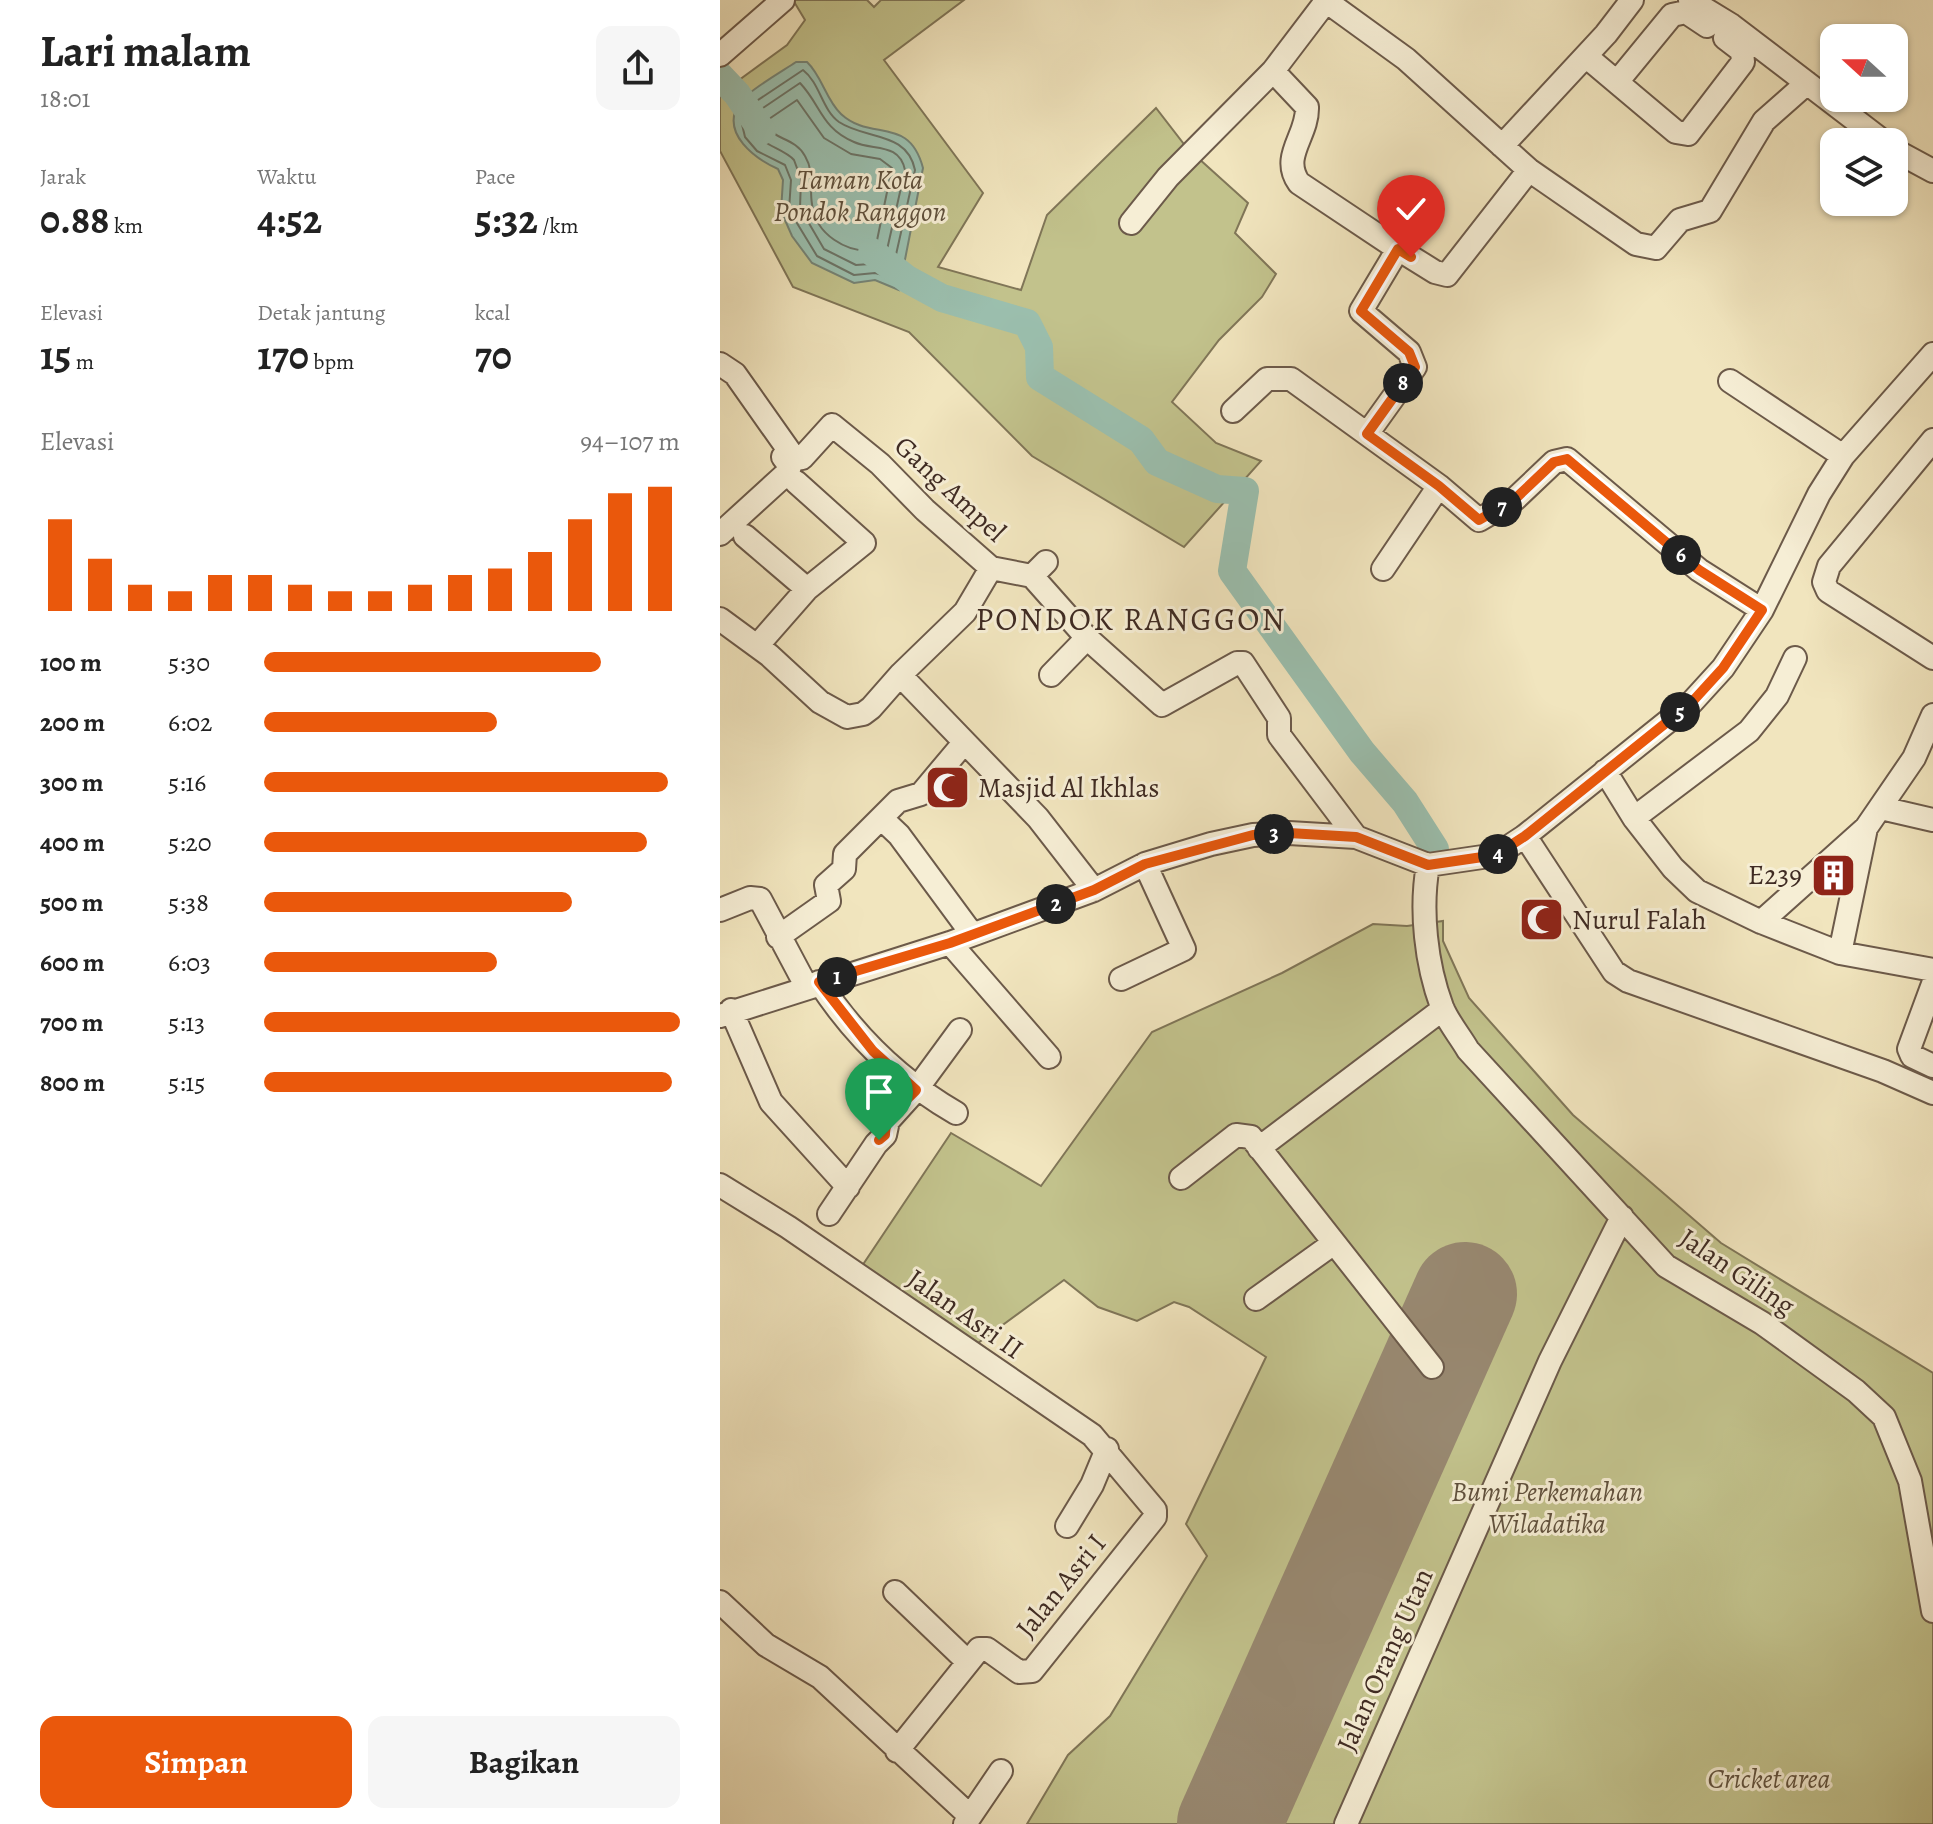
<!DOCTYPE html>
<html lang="id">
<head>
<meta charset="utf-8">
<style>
	body { margin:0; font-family:Alegreya,serif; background:#f6f6f6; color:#222; height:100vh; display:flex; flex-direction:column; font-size:30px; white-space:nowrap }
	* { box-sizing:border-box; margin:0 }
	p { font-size:26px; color:#767676 }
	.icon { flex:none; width:44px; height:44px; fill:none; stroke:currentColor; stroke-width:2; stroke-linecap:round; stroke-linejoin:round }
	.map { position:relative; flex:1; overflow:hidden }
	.panel { display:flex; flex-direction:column; background:#fff; width:720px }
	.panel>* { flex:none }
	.needle { width:52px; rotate:291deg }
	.buttons { position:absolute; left:1100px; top:24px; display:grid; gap:16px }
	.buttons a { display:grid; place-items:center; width:88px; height:88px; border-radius:16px; background:#fff; box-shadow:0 2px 6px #0004; font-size:40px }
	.pin { position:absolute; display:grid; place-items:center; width:68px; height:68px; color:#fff; margin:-82px -34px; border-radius:50% 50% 50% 0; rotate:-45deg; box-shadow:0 0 8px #0007 }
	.pin .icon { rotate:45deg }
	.km { position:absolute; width:40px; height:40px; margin:-20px; border-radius:50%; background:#222; color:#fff; font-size:22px; line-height:40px; text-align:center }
	.round { display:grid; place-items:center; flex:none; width:84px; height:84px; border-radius:16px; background:#f6f6f6 }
	.summary { display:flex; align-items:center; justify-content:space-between; height:136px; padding:0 40px }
	h1 { font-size:44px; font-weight:700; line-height:60px }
	.metrics { display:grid; grid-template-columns:repeat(3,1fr); gap:12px; height:136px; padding:8px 40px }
	.metrics div { display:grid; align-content:center }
	.metrics b { font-size:40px; font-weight:700 }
	.metrics small { font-size:22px; font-weight:400 }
	.metrics p { font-size:22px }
	.chart { height:224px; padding:16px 40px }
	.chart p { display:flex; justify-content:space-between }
	.chart svg { width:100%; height:144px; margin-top:8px; stroke:#ea580c; stroke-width:6 }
	.primary-button { display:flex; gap:16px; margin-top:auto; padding:16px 40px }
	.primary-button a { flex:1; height:92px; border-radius:16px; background:#ea580c; color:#fff; font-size:32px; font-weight:700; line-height:92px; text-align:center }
	.primary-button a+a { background:#f6f6f6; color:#222 }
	ul { padding:0 40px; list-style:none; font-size:26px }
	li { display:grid; grid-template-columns:128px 96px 1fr; align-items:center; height:60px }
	li i { height:20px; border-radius:10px; background:#ea580c }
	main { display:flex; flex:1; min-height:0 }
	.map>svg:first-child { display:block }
	.green { fill:#c2c28c; stroke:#807658; stroke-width:2 }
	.water { fill:#9bbfae; stroke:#768476; stroke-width:2 }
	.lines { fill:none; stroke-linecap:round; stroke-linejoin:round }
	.shore { stroke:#6d7568; stroke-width:2 }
	.river { stroke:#9bbfae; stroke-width:28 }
	.runway { stroke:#988870; stroke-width:104 }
	.minor-casing { stroke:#6c5a4a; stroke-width:26 }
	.minor { stroke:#f6eed5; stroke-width:22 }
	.route-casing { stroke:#fff; stroke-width:16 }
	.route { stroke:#ea580c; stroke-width:10 }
	.labels { text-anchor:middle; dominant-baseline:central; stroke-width:6; stroke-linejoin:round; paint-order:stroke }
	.park-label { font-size:28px; font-style:italic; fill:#60513d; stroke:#f6eed5 }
	.street-label { font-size:28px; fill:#3f2b23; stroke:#f6eed5 }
	.poi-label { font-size:28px; fill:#3f2b23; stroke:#f6eed5; text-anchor:start }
	.quarter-label { font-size:32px; letter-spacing:2px; fill:#3f2b23; stroke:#f6eed5 }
</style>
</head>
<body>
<main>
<section class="panel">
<div class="summary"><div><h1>Lari malam</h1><p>18:01</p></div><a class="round"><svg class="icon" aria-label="share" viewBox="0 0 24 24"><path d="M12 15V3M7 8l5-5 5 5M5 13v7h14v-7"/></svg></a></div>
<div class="metrics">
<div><p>Jarak</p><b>0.88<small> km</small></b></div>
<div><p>Waktu</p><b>4:52</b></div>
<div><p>Pace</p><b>5:32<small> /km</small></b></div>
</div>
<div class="metrics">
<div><p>Elevasi</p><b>15<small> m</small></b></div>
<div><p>Detak jantung</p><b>170<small> bpm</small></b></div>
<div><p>kcal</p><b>70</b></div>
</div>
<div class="chart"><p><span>Elevasi</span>94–107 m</p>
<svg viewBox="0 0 160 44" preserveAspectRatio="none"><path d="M5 44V16M15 44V28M25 44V36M35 44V38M45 44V33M55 44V33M65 44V36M75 44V38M85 44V38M95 44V36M105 44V33M115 44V31M125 44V26M135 44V16M145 44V8M155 44V6"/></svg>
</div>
<ul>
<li><b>100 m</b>5:30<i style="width:81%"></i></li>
<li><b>200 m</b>6:02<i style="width:56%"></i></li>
<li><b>300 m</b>5:16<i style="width:97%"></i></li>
<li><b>400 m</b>5:20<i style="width:92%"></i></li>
<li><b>500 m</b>5:38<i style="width:74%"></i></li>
<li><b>600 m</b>6:03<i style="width:56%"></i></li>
<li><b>700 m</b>5:13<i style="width:100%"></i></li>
<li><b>800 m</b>5:15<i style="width:98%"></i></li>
</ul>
<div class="primary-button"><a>Simpan</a><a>Bagikan</a></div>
</section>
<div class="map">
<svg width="1213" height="1824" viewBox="0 0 1213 1824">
	<rect width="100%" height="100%" fill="#f1e5be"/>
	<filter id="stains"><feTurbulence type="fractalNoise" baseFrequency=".0025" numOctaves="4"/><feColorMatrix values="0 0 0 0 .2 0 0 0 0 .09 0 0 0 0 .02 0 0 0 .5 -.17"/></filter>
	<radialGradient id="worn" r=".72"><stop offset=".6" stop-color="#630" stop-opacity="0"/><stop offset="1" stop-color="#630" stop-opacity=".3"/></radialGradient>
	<!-- green -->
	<path class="green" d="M 73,0 L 147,0 L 154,7 L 161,0 L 244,0 L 164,60 L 263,193 L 218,267 L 301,290 L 327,215 L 436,108 L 467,148 L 528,203 L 515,233 L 556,274 L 542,297 L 499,340 L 452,402 L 496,443 L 541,461 L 464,547 L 312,456 L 189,332 L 73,287 L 0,151 L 0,94 L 67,45 L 85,20 Z
		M 723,921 L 723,941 L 749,998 L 853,1115 L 1001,1243 L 1213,1373 L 1213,1824 L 307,1824 L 348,1755 L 390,1716 L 487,1556 L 466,1524 L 546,1357 L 469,1307 L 454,1302 L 417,1321 L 378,1307 L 344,1280 L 258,1343 L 142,1266 L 231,1133 L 321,1186 L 432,1032 L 562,973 L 653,924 L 687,926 Z"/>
	<!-- water -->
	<path class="water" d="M 76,62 L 87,62 C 102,76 106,100 121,114 C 151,142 189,115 203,168 L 179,290 L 155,280 L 134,283 L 92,263 L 72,236 L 61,211 L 63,180 L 58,169 C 36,159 0,134 19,103 C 29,90 61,72 76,62 Z"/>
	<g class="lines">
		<!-- shore -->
		<path class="shore" d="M 83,70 C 100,83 102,110 119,122 C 146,140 187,131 195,170 L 171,277 L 155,273 L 134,275 L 97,256 L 69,210 L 71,180 L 65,165 L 37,151 L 25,137 L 21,120 L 26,108 Z
			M 80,83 C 101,105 101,128 134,142 C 153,151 179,142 185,170 L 164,263 L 136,265 L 104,249 L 80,208 L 81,179 L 74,160 C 61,145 23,143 34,114 Z
			M 77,100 L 104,138 L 131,154 L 160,159 L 172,168 L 155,250 C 127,254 95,234 92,204 C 89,186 95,173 85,156 C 76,139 57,140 46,127 L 46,121 Z"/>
		<!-- river -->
		<path class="river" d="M 0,76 L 17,94 L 42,131
			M 152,252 L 187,279 L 222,298 L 307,323 L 319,347 L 320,377 L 421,440 L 437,462 L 497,489 L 525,491 L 512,571 L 642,752 L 685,802 L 715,849"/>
		<!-- runway -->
		<path class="runway" d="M 509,1824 L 745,1294"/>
		<defs>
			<path id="minor" d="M 607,0 L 553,71 L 587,107 C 588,136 560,156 579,183 L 678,249 L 641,311 L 689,352 L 695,367 L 647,434
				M 970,0 L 1011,25 L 1164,142
				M 606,1 L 686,59 L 809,170 L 916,244 L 936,248 L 960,220 L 990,211 L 1044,121 L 1087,83
				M 0,55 L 63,0
				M 874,63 L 956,132 L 968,134 L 1023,62 L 1022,51 L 1005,38 L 1011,25
				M 897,82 L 952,15 L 966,12 L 987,26
				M 782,146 L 886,34 L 912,0
				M 1174,150 L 1213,171
				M 411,223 L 448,177 L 553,71
				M 678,249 L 715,272 L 727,275 L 809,170
				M 0,364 L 15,374 L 75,459 L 82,458 L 112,425 L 160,464 L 205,510 L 271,568 L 245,612 L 180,675
				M 1010,381 L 1123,456
				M 513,411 L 547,379 L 571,379 L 719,486 L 759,520 L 795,499 L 834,462 L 847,459 L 979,570 L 1042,610
				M 1213,440 L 1109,566 L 1104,582 L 1108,591 L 1213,658
				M 0,534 L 68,472 L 70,466 L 63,457
				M 25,536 L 87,589
				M 271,568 L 312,576 L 367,638 L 442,705 L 517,663 L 523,663 L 559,718 L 559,735 L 636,837
				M 663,569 L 719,486
				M 312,576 L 326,562
				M 0,619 L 49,655 L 100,702 L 127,717 L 143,714 L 151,708 L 180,675 L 318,818 L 374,890
				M 37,646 L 87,589 L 144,543 L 76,482
				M 331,675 L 367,638
				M 885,771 L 914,818 L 953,868 L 977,891 L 1041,922 L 1120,953 L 1213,970
				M 1161,808 L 1213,820
				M 161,818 L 179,835 L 252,934
				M 914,818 L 1029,731 L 1057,696 L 1075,658
				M 805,836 L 894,972 L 908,981 L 1163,1071 L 1213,1093
				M 708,865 C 700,910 706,964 722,1007 C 728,1022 740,1036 748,1050 L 946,1266 L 1042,1323 L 1136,1391 L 1164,1417 L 1190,1481 L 1213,1611
				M 0,910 L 30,898 L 40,899 L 83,980 L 83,987
				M 1041,922 L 1146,828 L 1194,758 L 1213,715
				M 58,937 L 109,901 L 106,885 L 124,869 L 125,854 L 178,801 L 201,794 L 243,744
				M 230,943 L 329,1057
				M 1120,953 L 1146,828
				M 401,979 L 464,949 L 425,864
				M 99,982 C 135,1037 179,1080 236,1113
				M 1213,984 L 1189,1049 L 1192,1056 L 1213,1066
				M 11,1010 L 51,1102 L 128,1187
				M 0,1016 L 230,943 L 374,890 L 425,864 L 491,844 L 533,835 L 569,833 L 636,837 L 708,865 L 776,855 L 805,836 L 972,702 L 1003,668 L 1042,610 L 1099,494 L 1123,456 L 1213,354
				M 539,1148 L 723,1009
				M 461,1178 L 516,1135 L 531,1137 L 712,1367
				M 0,1185 L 68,1227 L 372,1435 L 435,1510 L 435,1517 L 312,1671 L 299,1672 L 267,1649 L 259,1649 L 177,1751
				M 109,1214 L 156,1144 L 165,1135 L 168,1121 L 196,1090 L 240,1030
				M 536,1299 L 614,1243
				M 347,1526 L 372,1485 L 387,1449
				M 175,1592 L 248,1662
				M 0,1602 L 46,1645 L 100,1677 L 250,1816
				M 245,1824 L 281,1771
				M 626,1824 L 830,1361 L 902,1217"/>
		</defs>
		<!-- minor casing -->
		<use href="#minor" class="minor-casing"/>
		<!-- minor -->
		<use href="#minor" class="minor"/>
	</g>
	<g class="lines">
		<defs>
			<path id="route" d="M 159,1140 L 165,1135 C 164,1117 184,1103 196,1090 L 153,1051 L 99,982 L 230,943 L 374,890 L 425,864 L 533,835 L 569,833 L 636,837 L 708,865 L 776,855 L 805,836 L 972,702 L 1003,668 L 1042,610 L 979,570 L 847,459 L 834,462 L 795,499 L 759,520 L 719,486 L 647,434 L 695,367 L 689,352 L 641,311 L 678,249 L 691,257"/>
		</defs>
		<!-- route casing -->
		<use href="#route" class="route-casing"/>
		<!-- route -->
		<use href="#route" class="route"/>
	</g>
	<!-- icons -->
	<defs>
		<symbol id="mosque-square" viewBox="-11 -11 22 22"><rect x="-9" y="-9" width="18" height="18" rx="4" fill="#8f2418" stroke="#f6eed5"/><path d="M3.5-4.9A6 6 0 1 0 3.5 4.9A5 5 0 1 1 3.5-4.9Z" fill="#fff"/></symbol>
		<symbol id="building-square" viewBox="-11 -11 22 22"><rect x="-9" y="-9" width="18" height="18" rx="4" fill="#8f2418" stroke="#f6eed5"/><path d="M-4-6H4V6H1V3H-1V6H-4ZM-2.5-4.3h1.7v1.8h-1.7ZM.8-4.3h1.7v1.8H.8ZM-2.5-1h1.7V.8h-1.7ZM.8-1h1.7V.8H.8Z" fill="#fff"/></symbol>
	</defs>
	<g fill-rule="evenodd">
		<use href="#mosque-square" x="202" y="762" width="51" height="51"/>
		<use href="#building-square" x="1088" y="850" width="51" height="51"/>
		<use href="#mosque-square" x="796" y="894" width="51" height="51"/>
	</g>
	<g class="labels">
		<!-- park labels -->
		<g class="park-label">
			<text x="140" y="180">Taman Kota<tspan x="140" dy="32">Pondok Ranggon</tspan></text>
			<text x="827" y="1492">Bumi Perkemahan<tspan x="827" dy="32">Wiladatika</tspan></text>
			<text x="1049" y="1779">Cricket area</text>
		</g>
		<!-- street labels -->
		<g class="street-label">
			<text transform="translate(230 489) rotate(43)">Gang Ampel</text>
			<text transform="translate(1017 1272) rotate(34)">Jalan Giling</text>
			<text transform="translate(245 1314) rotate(35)">Jalan Asri II</text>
			<text transform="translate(341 1586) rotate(-51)">Jalan Asri I</text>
			<text transform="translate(665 1660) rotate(-66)">Jalan Orang Utan</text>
		</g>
		<!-- poi labels -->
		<g class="poi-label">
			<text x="258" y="788">Masjid Al Ikhlas</text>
			<text x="1082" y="875" text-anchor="end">E239</text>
			<text x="852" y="920">Nurul Falah</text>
		</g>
		<!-- quarter labels -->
		<g class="quarter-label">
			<text x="411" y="619">PONDOK RANGGON</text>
		</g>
	</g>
	<rect width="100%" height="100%" filter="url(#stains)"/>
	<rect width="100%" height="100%" fill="url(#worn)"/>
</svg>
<div class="buttons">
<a><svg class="needle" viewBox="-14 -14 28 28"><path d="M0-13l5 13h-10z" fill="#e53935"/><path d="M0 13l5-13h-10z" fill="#767676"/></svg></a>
<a><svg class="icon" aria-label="layers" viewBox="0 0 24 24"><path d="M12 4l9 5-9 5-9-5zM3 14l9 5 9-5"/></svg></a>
</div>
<div class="pin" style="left:159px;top:1140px;background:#1e9e55"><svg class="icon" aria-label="arrive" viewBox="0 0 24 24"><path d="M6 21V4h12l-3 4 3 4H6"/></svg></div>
<div class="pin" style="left:691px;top:257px;background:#d93025"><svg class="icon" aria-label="check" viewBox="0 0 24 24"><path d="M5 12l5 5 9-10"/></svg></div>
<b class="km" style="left:117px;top:977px">1</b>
<b class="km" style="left:336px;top:904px">2</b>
<b class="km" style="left:554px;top:834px">3</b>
<b class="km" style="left:778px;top:854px">4</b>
<b class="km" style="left:960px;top:712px">5</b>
<b class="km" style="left:961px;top:555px">6</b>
<b class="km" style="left:782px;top:507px">7</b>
<b class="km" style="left:683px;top:383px">8</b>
</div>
</main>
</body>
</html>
